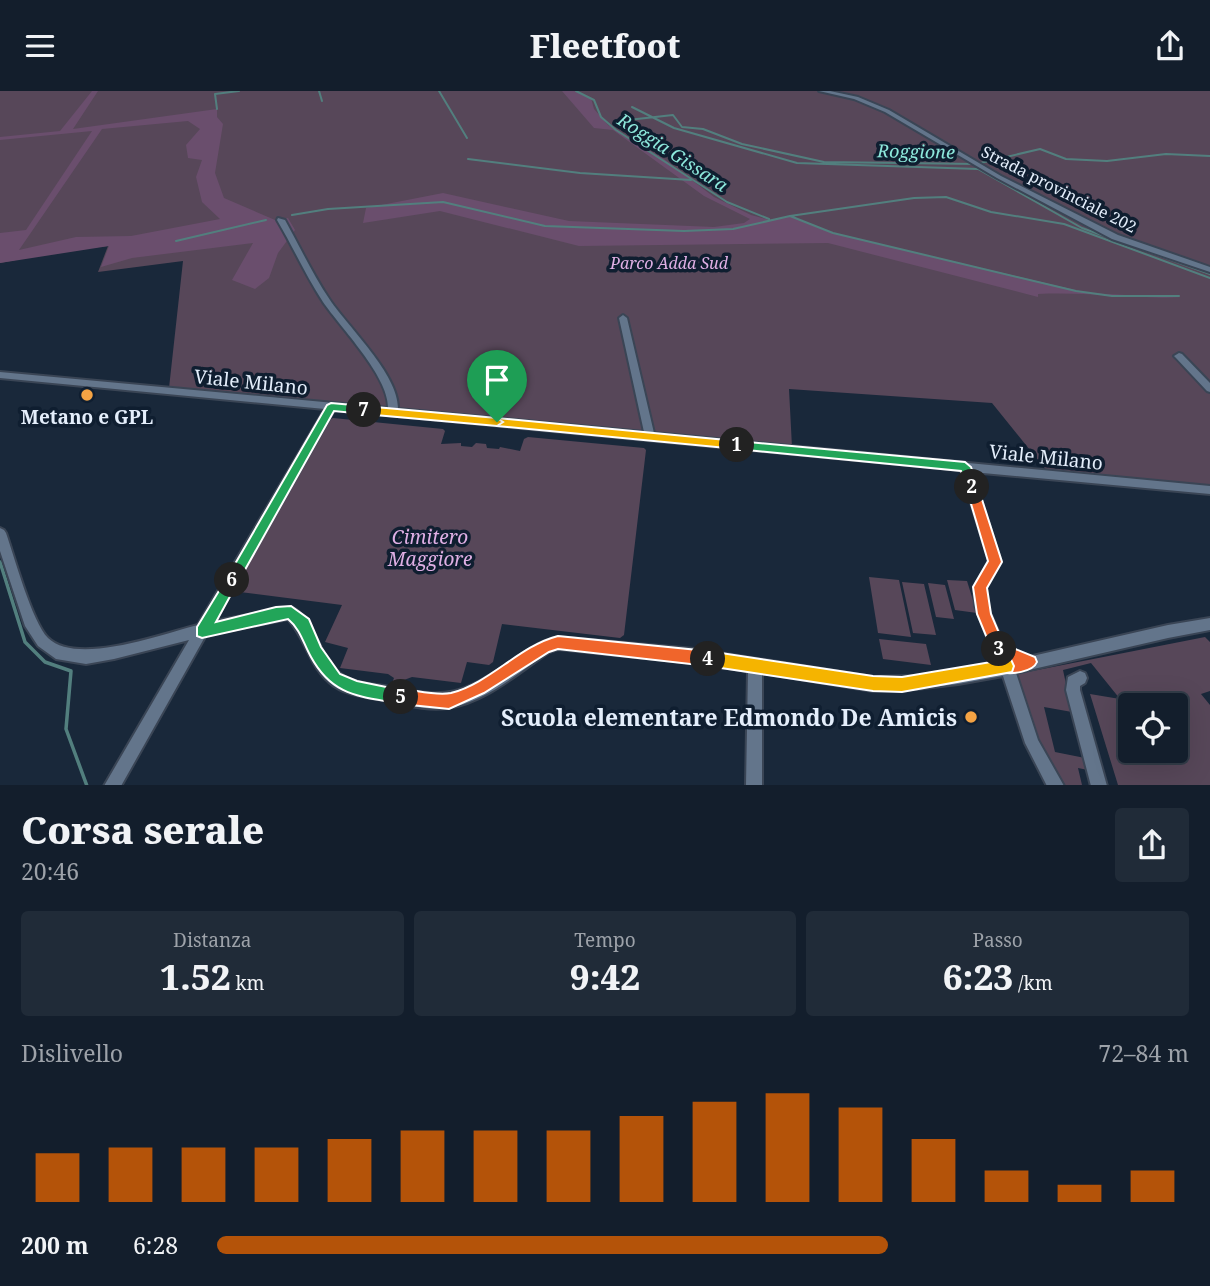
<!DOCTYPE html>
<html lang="it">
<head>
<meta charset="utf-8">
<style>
	body { margin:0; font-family:"Noto Serif",serif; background:#202b38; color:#f1f3f6; height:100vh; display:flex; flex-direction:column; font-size:26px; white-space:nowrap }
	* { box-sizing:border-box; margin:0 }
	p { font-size:23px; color:#9da2a9 }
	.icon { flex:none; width:38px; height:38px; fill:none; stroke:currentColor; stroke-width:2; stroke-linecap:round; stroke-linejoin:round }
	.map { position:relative; height:694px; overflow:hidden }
	.panel { display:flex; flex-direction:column; background:#131e2c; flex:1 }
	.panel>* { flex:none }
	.buttons { position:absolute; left:1118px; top:602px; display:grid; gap:14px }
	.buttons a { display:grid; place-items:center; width:70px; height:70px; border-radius:7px; background:#131e2c; box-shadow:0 7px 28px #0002,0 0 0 2px #323c48; font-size:35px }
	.pin { position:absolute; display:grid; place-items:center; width:60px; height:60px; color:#fff; margin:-72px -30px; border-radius:50% 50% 50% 0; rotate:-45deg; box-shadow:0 0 7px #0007 }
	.pin .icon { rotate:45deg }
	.km { position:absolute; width:35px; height:35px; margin:-18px; border-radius:50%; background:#222; color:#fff; font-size:19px; line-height:35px; text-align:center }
	.round { display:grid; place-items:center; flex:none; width:74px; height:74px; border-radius:7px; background:#202b38 }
	.summary { display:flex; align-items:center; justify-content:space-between; height:119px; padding:0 21px }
	h1 { font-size:38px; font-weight:800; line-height:52px }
	.figures { display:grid; grid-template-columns:repeat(3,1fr); gap:10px; height:119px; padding:7px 21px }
	.figures div { display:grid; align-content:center; border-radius:7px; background:#202b38; text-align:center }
	.figures b { font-size:35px; font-weight:800 }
	.figures small { font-size:19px; font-weight:400 }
	.figures p { font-size:19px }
	.chart { height:196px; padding:14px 21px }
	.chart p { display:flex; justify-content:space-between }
	.chart svg { width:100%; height:126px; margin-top:7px; stroke:#b45309; stroke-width:6 }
	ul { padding:0 21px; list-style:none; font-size:23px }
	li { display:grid; grid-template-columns:112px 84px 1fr; align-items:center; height:52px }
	li i { height:18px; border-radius:9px; background:#b45309 }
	header { display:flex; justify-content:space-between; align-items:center; height:91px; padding:0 21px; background:#131e2c; font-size:32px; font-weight:800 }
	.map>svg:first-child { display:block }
	.green { fill:#574759; fill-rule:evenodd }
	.forest { fill:#6a4e6d; fill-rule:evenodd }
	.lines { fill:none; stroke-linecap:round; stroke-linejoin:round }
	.stream-far1 { stroke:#527f7e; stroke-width:2 }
	.stream { stroke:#527f7e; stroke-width:3.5 }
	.minor-casing { stroke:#3a4555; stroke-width:4 }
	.minor { fill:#63758b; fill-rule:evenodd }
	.split-1 { fill:#f5b400; stroke:#fff; stroke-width:2 }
	.split-2 { fill:#22a559; stroke:#fff; stroke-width:2 }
	.split-3 { fill:#f0652b; stroke:#fff; stroke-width:2 }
	.split-4 { fill:#f5b400; stroke:#fff; stroke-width:2 }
	.split-5 { fill:#f0652b; stroke:#fff; stroke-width:2 }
	.split-6 { fill:#22a559; stroke:#fff; stroke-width:2 }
	.split-7 { fill:#22a559; stroke:#fff; stroke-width:2 }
	.split-8 { fill:#f5b400; stroke:#fff; stroke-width:2 }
	.poi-dot { fill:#f4a344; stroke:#0f1e30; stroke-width:2.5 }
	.labels { text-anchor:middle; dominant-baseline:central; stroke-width:7; stroke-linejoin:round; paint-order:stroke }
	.far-street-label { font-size:16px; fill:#e4eefb; stroke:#0f1e30 }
	.far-park-label { font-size:16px; font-style:italic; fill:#dfafe4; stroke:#0f1e30 }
	.far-water-label { font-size:18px; font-style:italic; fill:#8de8dc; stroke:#0f1e30 }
	.street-label { font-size:19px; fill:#e4eefb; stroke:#0f1e30 }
	.poi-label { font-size:19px; font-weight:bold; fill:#e4eefb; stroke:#0f1e30 }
	.park-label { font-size:19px; font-style:italic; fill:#dfafe4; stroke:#0f1e30 }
	.near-poi-label { font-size:23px; font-weight:bold; fill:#e4eefb; stroke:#0f1e30; text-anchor:end }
</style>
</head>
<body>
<header><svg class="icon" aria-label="menu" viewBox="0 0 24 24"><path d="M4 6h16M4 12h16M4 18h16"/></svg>Fleetfoot<svg class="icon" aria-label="share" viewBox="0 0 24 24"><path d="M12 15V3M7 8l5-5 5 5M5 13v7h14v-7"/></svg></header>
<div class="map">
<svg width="1210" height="695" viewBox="0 0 1210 695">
	<rect width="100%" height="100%" fill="#19283a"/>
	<!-- green -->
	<path class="green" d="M 0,0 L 1210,0 L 1210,396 L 1047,380 L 992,312 L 789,298 L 792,356 L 169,297 L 183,170 L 98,181 L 108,155 L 63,160 L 0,172 Z
		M 333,327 L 443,338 L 445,340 L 441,353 L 461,352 L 461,355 L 472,356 L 476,352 L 486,353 L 487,357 L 499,358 L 500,356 L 520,360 L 524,348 L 528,346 L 644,357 L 646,359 L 624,544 L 620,547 L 502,533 L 493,571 L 489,574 L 467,571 L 461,592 L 412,586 L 404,589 L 402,594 L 392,592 L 394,587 L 388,583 L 340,577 L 348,557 L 325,551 L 342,514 L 232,500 L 231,497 L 329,329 Z
		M 869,486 L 899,489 L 911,546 L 878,542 Z
		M 947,489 L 967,490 L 977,522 L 955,519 Z
		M 902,491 L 924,493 L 936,544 L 913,542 Z
		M 928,492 L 945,494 L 954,528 L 936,526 Z
		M 1205,546 L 1210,551 L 1210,600 L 1201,603 L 1210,614 L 1210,694 L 1118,694 L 1090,603 L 1120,608 L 1091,572 L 1063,579 L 1072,621 L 1044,616 L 1055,661 L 1085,667 L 1088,679 L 1078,677 L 1082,694 L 1065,694 L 1040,652 L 1017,583 ZM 1130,614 L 1176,614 L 1176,660 L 1130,660 Z
		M 879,548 L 926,553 L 931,574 L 883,568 Z"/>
	<!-- forest -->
	<path class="forest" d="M 92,0 L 98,0 L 73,38 L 217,18 L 217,26 L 223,33 L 215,82 L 224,107 L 275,129 L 288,127 L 295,139 L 278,162 L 269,187 L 255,198 L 232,189 L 253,152 L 132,167 L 101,176 L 109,155 L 0,172 L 0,142 L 26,139 L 92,40 L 0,49 L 0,46 L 60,40 ZM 188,30 L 200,38 L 186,54 L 188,67 L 202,69 L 196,86 L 202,111 L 220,128 L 131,145 L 76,146 L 19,159 L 102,38 Z
		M 562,0 L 576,0 L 591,7 L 594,18 L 608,34 L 664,68 L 714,106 L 751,124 L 770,129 L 790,125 L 833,142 L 1088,202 L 1182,207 C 1134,207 1086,201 1038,203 L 1038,206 L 828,152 L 579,155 L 440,120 L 363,132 L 366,117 L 443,102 L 569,130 L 714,136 L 744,132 L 750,128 L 704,105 L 613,39 L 594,37 Z"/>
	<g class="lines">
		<!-- stream-far1 -->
		<path class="stream-far1" d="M 319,0 L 322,10
			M 439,0 L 467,47
			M 576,0 L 594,9 L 601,26 L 616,39 L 727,111 L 769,128
			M 632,16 L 674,37 L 797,72 L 978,78 L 1082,137 L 1210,183
			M 217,18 L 215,3 L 239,0
			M 628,29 L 673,24 L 682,36 L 703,38 L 742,53 L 824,71 L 976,73 L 1040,58 L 1066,68 L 1107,70 L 1166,63 L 1210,65
			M 468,68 L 580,82 L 691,89
			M 292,124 L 328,118 L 443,111 L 545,135 L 684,140 L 733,138 L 790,125 L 833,142 L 1076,200 L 1112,205 L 1179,205
			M 790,125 L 914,107 L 946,106 L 991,121 L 1064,133 L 1210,187
			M 176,150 L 266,129"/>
		<!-- stream -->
		<path class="stream" d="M 0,471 L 25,551 L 45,571 L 71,580 L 66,638 L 87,695"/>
		<defs>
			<path id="minor" d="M 819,0 L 830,0 L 858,6 L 889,19 L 1001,85 L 1118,144 L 1210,176 L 1210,181 L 1112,148 L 997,87 L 885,21 L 854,8 Z
				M 278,127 L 285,129 C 300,156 313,184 330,209 C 349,237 399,284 398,318 L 644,341 L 619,227 L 623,224 L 627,227 L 654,342 L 1210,395 L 1210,403 L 972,381 L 1001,471 L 986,497 L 987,515 L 1011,570 L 1168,534 L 1210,527 L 1210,539 L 1168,547 L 1016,582 L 1038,649 L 1064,695 L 1047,695 L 1025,652 L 1003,585 L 958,593 L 916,598 L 873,600 L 762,582 L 762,695 L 746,695 L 748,580 L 694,572 L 558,558 L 549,561 C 519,581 485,612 447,617 C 426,620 404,613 384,609 C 365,606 343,604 329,591 C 309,574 306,547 288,528 L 206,544 L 121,695 L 104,695 L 189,549 L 114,568 L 86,573 L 56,568 L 38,555 L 25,535 L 0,460 L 0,437 L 4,439 L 6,442 C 14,465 32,531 48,547 C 77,575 162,543 198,534 L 325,318 L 0,287 L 0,281 L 388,317 C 389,286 341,237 323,211 C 306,185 293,156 277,129 ZM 334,319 L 961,379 L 989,470 L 974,496 L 975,515 L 998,573 L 916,585 L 873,586 L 694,558 L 558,546 C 540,550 526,560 511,571 C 461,604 448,608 389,596 C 374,593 355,593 342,584 C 318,568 316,527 291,516 L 215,530 Z
				M 1179,262 L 1182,263 L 1210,292 L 1210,301 L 1207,300 L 1176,267 L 1174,265 Z
				M 1080,580 L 1085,582 L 1087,587 L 1085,592 L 1080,595 L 1080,599 L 1107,695 L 1091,695 L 1066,599 L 1068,586 Z"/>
		</defs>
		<!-- minor casing -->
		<use href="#minor" class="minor-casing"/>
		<!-- minor -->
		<use href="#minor" class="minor"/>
	</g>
	<!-- split-1 -->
	<path class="split-1" d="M 497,327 L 737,350 L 743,354 L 737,358 L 497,335 L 492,331 Z"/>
	<!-- split-2 -->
	<path class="split-2" d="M 737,350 L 965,371 L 971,376 L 978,396 L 972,401 L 968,399 L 961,380 L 737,358 L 731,354 Z"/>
	<!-- split-3 -->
	<path class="split-3" d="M 972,391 L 978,396 L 1002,471 L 987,497 L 991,523 L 999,542 L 1013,557 L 1035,566 L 1037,571 C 1033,581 1011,584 1001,581 L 977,523 L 973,496 L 988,470 L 966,396 Z"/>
	<!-- split-4 -->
	<path class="split-4" d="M 999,551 L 1004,553 L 1014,575 L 1012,581 L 902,601 L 873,600 L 708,575 L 700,568 L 708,560 L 873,585 L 902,586 L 997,570 L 992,558 Z"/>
	<!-- split-5 -->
	<path class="split-5" d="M 558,545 L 708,560 L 715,568 L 708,575 L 558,558 L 549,561 L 484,602 L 449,618 L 401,613 L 393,606 L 401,598 C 415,599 436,605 451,602 C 490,592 519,555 558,545 Z"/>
	<!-- split-6 -->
	<path class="split-6" d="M 232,483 L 239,489 L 216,531 L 276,516 L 291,515 L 309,528 L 321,556 L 340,583 L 357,590 L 406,600 L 406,611 L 401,613 C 360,605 333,606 311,566 C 303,552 301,539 288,528 L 202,547 L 197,545 L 197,536 L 228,485 Z"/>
	<!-- split-7 -->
	<path class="split-7" d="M 331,312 L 364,315 L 369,319 L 364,323 L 334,320 L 237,493 L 228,493 L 228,485 L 327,314 Z"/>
	<!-- split-8 -->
	<path class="split-8" d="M 364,315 L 497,327 L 503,331 L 497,335 L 364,323 L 358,319 Z"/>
	<!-- markers -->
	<g class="poi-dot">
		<circle cx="87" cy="304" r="7"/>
		<circle cx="971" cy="626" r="7"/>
	</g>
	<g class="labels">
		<!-- far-street labels -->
		<g class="far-street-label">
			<text transform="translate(1059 98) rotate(27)">Strada provinciale 202</text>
		</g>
		<!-- far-park labels -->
		<g class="far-park-label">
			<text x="669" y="172">Parco Adda Sud</text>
		</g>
		<!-- far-water labels -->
		<g class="far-water-label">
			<text transform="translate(916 60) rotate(1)">Roggione</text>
			<text transform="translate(673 61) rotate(33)">Roggia Gissara</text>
		</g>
		<!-- street labels -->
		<g class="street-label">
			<text transform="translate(251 291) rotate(6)">Viale Milano</text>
			<text transform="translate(1046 366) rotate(6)">Viale Milano</text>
		</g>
		<!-- poi labels -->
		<g class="poi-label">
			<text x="87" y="326">Metano e GPL</text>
		</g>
		<!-- park labels -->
		<g class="park-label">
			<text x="430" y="446">Cimitero<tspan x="430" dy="22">Maggiore</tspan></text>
		</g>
		<!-- near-poi labels -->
		<g class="near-poi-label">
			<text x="957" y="626">Scuola elementare Edmondo De Amicis</text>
		</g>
	</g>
</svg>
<div class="buttons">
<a><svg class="icon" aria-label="locate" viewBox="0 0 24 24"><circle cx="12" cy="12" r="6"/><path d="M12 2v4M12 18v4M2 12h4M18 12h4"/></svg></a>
</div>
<div class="pin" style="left:497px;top:331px;background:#1e9e55"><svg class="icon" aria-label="arrive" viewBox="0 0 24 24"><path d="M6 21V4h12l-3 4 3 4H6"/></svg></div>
<b class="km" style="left:737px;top:354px">1</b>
<b class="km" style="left:972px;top:396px">2</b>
<b class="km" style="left:999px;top:558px">3</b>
<b class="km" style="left:708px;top:568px">4</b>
<b class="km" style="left:401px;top:606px">5</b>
<b class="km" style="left:232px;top:489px">6</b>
<b class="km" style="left:364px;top:319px">7</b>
</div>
<section class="panel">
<div class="summary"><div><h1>Corsa serale</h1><p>20:46</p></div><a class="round"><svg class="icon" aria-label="share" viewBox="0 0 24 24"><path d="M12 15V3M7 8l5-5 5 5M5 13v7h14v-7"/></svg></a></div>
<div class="figures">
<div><p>Distanza</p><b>1.52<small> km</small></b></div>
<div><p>Tempo</p><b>9:42</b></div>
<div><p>Passo</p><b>6:23<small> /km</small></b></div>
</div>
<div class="chart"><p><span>Dislivello</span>72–84 m</p>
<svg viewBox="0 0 160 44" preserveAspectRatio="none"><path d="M5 44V27M15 44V25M25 44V25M35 44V25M45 44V22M55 44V19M65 44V19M75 44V19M85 44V14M95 44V9M105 44V6M115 44V11M125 44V22M135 44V33M145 44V38M155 44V33"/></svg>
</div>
<ul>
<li><b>200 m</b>6:28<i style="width:69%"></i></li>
</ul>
</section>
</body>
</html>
